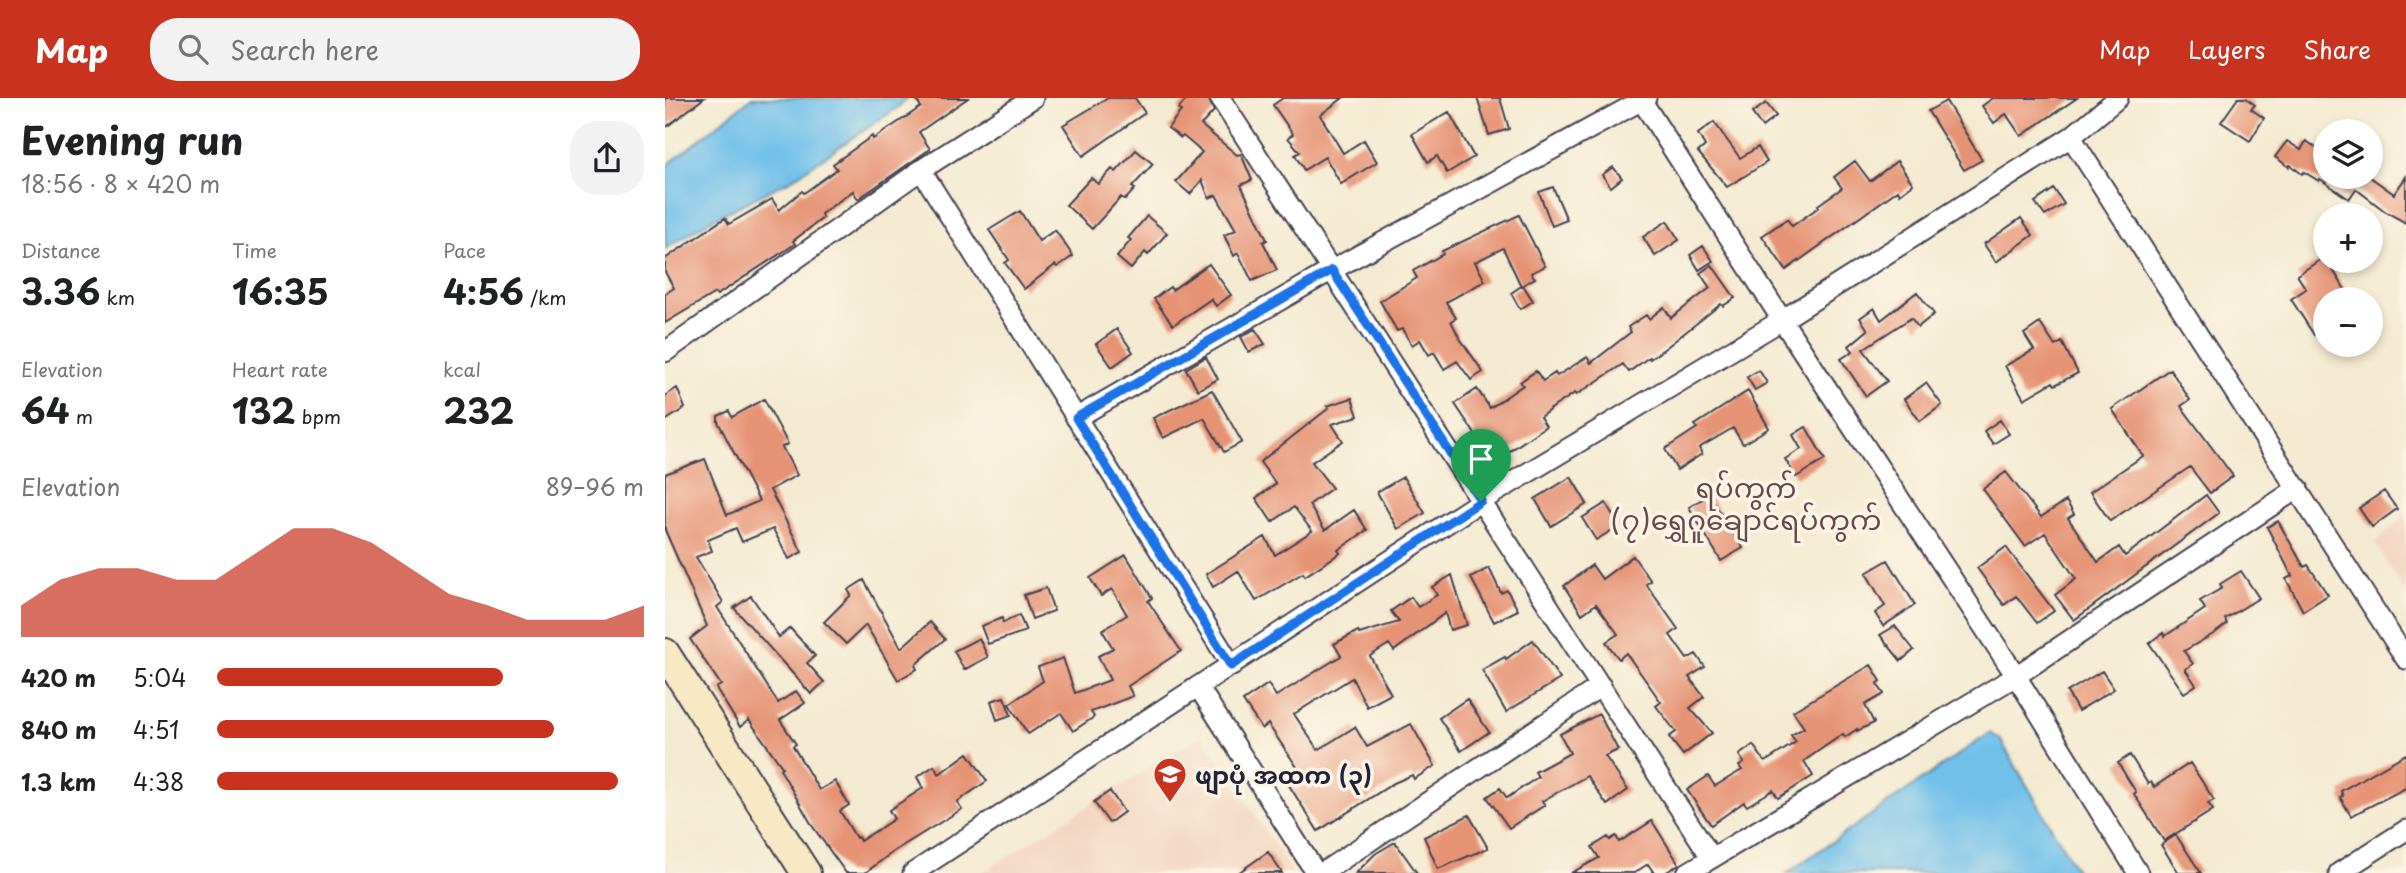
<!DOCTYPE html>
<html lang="en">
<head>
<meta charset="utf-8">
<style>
	body { margin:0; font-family:"Playpen Sans","Noto Sans Myanmar",sans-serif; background:#f2f2f2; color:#202124; height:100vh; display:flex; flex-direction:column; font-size:26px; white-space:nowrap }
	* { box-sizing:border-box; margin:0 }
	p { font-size:23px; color:#757577 }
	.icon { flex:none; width:38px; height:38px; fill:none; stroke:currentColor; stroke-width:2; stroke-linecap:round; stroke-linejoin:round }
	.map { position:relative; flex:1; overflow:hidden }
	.details { display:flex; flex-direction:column; background:#fff; width:665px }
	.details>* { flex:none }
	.tools { position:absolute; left:1648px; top:21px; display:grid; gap:14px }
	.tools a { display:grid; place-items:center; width:70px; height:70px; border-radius:50%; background:#fff; box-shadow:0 4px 10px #0003; font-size:35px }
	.pin { position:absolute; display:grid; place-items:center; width:60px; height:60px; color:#fff; margin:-72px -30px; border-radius:50% 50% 50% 0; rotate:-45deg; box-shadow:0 0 7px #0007 }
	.pin .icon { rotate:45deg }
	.round { display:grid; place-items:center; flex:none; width:74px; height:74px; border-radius:28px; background:#f2f2f2 }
	.summary { display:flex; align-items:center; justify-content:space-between; height:119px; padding:0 21px }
	h1 { font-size:38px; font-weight:700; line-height:52px }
	.stats { display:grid; grid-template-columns:repeat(3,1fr); gap:10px; height:119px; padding:7px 21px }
	.stats div { display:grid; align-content:center }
	.stats b { font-size:35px; font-weight:700 }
	.stats small { font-size:19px; font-weight:400 }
	.stats p { font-size:19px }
	.chart { height:196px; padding:14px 21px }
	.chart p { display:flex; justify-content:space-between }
	.chart svg { width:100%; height:126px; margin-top:7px; fill:#c8321e; opacity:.7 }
	ul { padding:0 21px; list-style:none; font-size:23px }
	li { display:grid; grid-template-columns:112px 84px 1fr; align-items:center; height:52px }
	li i { height:18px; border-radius:9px; background:#c8321e }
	header { display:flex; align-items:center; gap:42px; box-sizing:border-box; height:98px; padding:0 35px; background:#c8321e; color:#fff }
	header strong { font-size:33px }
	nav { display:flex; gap:38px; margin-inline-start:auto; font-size:24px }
	.search { width:490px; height:63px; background:#f2f2f2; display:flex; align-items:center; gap:18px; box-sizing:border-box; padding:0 24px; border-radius:28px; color:#757577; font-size:26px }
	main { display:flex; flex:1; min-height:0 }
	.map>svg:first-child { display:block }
	.built { fill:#f3d4bf }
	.water { fill:#6fc0ea; stroke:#487192; stroke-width:2 }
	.building { fill:#e69375 }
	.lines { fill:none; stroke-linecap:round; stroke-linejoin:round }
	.street-casing { stroke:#424052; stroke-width:23 }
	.secondary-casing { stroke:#424052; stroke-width:32 }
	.street { stroke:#fff; stroke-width:19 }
	.secondary { stroke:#f8e8c3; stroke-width:28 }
	.route-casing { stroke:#fff; stroke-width:14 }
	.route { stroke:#1a73e8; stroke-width:9 }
	.labels { text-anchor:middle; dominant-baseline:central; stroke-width:7; stroke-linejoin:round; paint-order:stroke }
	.poi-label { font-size:24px; font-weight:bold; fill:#22223b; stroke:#fcf5e5; text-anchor:start }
	.quarter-label { font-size:28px; fill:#674a4f; stroke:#fcf5e5 }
</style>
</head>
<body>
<header>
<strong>Map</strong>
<div class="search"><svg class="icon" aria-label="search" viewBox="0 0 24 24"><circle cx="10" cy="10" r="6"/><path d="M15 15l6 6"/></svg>Search here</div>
<nav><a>Map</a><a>Layers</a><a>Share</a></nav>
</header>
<main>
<section class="details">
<div class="summary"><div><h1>Evening run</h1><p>18:56 · 8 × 420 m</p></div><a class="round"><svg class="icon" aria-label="share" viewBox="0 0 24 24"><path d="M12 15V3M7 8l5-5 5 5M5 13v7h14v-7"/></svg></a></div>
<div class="stats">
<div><p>Distance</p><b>3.36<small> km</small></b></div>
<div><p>Time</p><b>16:35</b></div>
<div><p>Pace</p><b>4:56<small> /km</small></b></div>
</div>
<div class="stats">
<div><p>Elevation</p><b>64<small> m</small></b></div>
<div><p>Heart rate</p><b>132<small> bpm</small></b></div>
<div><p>kcal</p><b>232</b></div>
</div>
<div class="chart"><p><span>Elevation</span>89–96 m</p>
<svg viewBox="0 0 160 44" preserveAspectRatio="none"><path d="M0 44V33L10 24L20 20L30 20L40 24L50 24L60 15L70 6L80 6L90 11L100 20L110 29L120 33L130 38L140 38L150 38L160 33V44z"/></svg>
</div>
<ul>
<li><b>420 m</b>5:04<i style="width:67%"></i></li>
<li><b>840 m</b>4:51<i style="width:79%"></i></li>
<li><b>1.3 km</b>4:38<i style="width:94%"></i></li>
</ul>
</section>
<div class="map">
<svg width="1741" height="775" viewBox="0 0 1741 775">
	<rect width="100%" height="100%" fill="#fcf5e5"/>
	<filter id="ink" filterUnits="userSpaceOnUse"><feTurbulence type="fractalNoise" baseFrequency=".0143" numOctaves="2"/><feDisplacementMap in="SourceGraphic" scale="14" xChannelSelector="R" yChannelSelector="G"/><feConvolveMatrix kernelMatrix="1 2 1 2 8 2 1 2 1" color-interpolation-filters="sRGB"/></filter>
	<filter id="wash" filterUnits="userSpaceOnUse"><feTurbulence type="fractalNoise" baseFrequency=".00686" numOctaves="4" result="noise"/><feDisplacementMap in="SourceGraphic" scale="28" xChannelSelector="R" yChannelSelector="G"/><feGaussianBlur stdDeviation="1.57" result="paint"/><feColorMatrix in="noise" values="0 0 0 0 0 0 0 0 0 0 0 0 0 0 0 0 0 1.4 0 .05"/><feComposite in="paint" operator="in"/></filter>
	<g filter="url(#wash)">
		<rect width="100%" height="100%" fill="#f4ead1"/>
		<!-- built -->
		<path class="built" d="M 1741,416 L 1741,496 L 1710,445 Z
			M 537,637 L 628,775 L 316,775 Z"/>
		<!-- water -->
		<path class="water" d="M 86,0 L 243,0 L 232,10 L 124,83 L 44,123 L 0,151 L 0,69 Z
			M 1325,635 L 1335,641 L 1413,775 L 1122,775 Z"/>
		<g id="blocks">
			<!-- building -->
			<path class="building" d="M 0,0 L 39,0 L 0,30 Z
				M 250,0 L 303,0 L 254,34 L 265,51 L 193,101 L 188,93 L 156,116 L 158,120 L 128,143 L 130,146 L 52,197 L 50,195 L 0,225 L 0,196 L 9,190 L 0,174 L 0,161 L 60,120 L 64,126 L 107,101 L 114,112 L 137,93 L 139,95 L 172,71 L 168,66 L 207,38 L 208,41 L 256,9 Z
				M 443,0 L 470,0 L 480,15 L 418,58 L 398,27 Z
				M 523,0 L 543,0 L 549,13 L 536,27 L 572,57 L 576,56 L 587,82 L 576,87 L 602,142 L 598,144 L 612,172 L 587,183 L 573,155 L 569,158 L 559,137 L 571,132 L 551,97 L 544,100 L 537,82 L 525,96 L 511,84 L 537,54 L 518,38 L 516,40 L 503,30 L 516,13 L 513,11 Z
				M 618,0 L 678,0 L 655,17 L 678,55 L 699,42 L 712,64 L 676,86 L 660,59 L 639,72 L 630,57 L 635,54 L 623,40 L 628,36 L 608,7 Z
				M 812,0 L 835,0 L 844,31 L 824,37 Z
				M 1328,0 L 1412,0 L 1356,38 L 1341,16 L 1329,25 L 1317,8 Z
				M 1573,0 L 1581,0 L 1590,7 L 1586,11 L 1599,20 L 1585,43 L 1556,24 Z
				M 1281,3 L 1317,62 L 1299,72 L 1263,13 Z
				M 1101,5 L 1111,18 L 1097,29 L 1087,15 Z
				M 784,14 L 809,59 L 782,75 L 772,58 L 763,64 L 747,36 Z
				M 1049,24 L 1075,60 L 1093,49 L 1102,64 L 1062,89 L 1033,54 L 1040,48 L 1033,36 Z
				M 1622,43 L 1636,52 L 1641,43 L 1661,56 L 1661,79 L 1705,79 L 1729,96 L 1741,79 L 1741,125 L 1721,114 L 1691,91 L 1684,101 L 1655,81 L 1654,83 L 1639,74 L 1637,76 L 1625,67 L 1624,69 L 1610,59 Z
				M 471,52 L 488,66 L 467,89 L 470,91 L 460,102 L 456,99 L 427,131 L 401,107 L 426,80 L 433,86 L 447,71 L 451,74 Z
				M 1190,63 L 1205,83 L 1232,63 L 1248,86 L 1235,96 L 1233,92 L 1121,172 L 1097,138 L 1122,121 L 1127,128 L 1154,109 L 1153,107 L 1177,90 L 1169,79 Z
				M 948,69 L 957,80 L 946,89 L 937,77 Z
				M 888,89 L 902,122 L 887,128 L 874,94 Z
				M 1389,91 L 1399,106 L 1380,118 L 1370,104 Z
				M 355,113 L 374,143 L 390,132 L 408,158 L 392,169 L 390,167 L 359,191 L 340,165 L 344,162 L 324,132 Z
				M 854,117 L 880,168 L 866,175 L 870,180 L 856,188 L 838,150 L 810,164 L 820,183 L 781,204 L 791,220 L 786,223 L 794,239 L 818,274 L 806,282 L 792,263 L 779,271 L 769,254 L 764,257 L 755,242 L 747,247 L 737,231 L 732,233 L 715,203 L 752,180 L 748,173 L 778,156 L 777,153 Z
				M 482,118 L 502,135 L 483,157 L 480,154 L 466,171 L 452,159 L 466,142 L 463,140 Z
				M 1356,120 L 1368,137 L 1331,164 L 1319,146 Z
				M 1002,123 L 1014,142 L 990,158 L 978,139 Z
				M 1038,148 L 1048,163 L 1034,172 L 1025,157 Z
				M 1660,159 L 1686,201 L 1661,201 L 1661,229 L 1649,237 L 1626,201 L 1641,191 L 1632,177 Z
				M 544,166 L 566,197 L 551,208 L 546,201 L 508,227 L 489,201 L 505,189 L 507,192 Z
				M 1047,167 L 1070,200 L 1058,208 L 1056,206 L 1003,248 L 985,261 L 984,259 L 964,274 L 958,266 L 911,297 L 910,295 L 890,308 L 875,319 L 881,328 L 826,366 L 807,339 L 810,336 L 790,306 L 812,291 L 825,310 L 858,287 L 855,284 L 871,273 L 878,283 L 890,275 L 892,278 L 922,259 L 926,265 L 966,234 L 963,229 L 981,217 L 984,221 L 999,209 L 1006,220 L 1045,190 L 1035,175 Z
				M 858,187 L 868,203 L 855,211 L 846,195 Z
				M 1252,194 L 1269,216 L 1253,229 L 1246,220 L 1198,251 L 1222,283 L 1201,298 L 1176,261 L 1188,253 L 1184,248 L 1203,232 L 1195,220 L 1209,210 L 1216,222 Z
				M 1375,225 L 1390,248 L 1397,244 L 1413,275 L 1390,287 L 1388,284 L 1359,301 L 1340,268 L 1369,252 L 1359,236 Z
				M 452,231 L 468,254 L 447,269 L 431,246 Z
				M 590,231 L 600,246 L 584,254 L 576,239 Z
				M 541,259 L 553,281 L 533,292 L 521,271 Z
				M 1505,271 L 1525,302 L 1516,308 L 1568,378 L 1545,395 L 1525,369 L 1445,423 L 1425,394 L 1478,358 L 1447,311 Z
				M 1094,272 L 1102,285 L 1090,292 L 1082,279 Z
				M 1261,285 L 1277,307 L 1255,323 L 1239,301 Z
				M 12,290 L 20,310 L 0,323 L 0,298 Z
				M 547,292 L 577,344 L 559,354 L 539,320 L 498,340 L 488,320 Z
				M 1083,293 L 1104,330 L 1078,346 L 1068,330 L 1034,350 L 1037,356 L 1012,372 L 1000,351 L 1032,330 L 1030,327 Z
				M 687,300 L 693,318 L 667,326 L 678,343 L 647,364 L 667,390 L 644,407 L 660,432 L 689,412 L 702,432 L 673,452 L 675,455 L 640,478 L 638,475 L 591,503 L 573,473 L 548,489 L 541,476 L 600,439 L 610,457 L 647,433 L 629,409 L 607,424 L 591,400 L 611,386 L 595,364 L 664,310 L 662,308 Z
				M 99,301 L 123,346 L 117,349 L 132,377 L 105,392 L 137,454 L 124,461 L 108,431 L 77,444 L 71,430 L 43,442 L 47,453 L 31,459 L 58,504 L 52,509 L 113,605 L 131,593 L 140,605 L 115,622 L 131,646 L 128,648 L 154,692 L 170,683 L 184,707 L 175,713 L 191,740 L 193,739 L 195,743 L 229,721 L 224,712 L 258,690 L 252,679 L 269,668 L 274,676 L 303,655 L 322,683 L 292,704 L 297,711 L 229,753 L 200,775 L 181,775 L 148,729 L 115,671 L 117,669 L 84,622 L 75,629 L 51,590 L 56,587 L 25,541 L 42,528 L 0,432 L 0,376 L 40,361 L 62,417 L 94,403 L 53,324 L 53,318 L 64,313 L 67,319 Z
				M 1335,322 L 1344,336 L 1328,346 L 1319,333 Z
				M 1141,329 L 1160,362 L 1131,379 L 1120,361 L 1136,351 L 1128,337 Z
				M 1341,374 L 1376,419 L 1401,403 L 1409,416 L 1403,420 L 1433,464 L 1454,449 L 1460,458 L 1541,397 L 1554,415 L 1409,522 L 1390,497 L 1411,481 L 1380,435 L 1360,448 L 1318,391 Z
				M 738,379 L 760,415 L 733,431 L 712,394 Z
				M 906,379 L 922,406 L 886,428 L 870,401 Z
				M 1719,393 L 1732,411 L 1707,429 L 1694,410 Z
				M 1044,397 L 1078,450 L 1056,463 L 1024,409 Z
				M 941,405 L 954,428 L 931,442 L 917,420 Z
				M 1613,423 L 1639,469 L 1643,467 L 1663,497 L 1638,513 L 1621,481 L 1627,478 L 1602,429 Z
				M 1341,449 L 1389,513 L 1372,525 L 1351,498 L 1339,507 L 1312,470 Z
				M 461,457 L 487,500 L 483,503 L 516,553 L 463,588 L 468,598 L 426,614 L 429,619 L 408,633 L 396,615 L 363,636 L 344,606 L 378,583 L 373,569 L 398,560 L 410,595 L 445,582 L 433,558 L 448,550 L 437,532 L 462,517 L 447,491 L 436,498 L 425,480 Z
				M 968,458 L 986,483 L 981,486 L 1013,531 L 1005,537 L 1022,561 L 1031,556 L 1040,569 L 1024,579 L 1039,599 L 1025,610 L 1047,635 L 1018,657 L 1004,639 L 1011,634 L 991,608 L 996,604 L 961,555 L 954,561 L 941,544 L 953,536 L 931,506 L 917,516 L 899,488 L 927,467 L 937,481 Z
				M 1223,462 L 1250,507 L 1218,528 L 1210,515 L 1220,508 L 1201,475 Z
				M 824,470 L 836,495 L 842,492 L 853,512 L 829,524 L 806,480 Z
				M 1576,473 L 1594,500 L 1560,521 L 1562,526 L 1550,535 L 1519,553 L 1528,566 L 1520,571 L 1531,587 L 1519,595 L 1484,545 L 1498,535 L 1500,538 L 1540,511 L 1535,503 L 1557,490 L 1555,486 Z
				M 787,477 L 802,527 L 785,532 L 780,515 L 729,553 L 724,546 L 705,558 L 726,596 L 702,609 L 687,580 L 629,616 L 653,652 L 690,629 L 702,649 L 746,626 L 770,668 L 749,681 L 747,677 L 729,685 L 653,733 L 620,681 L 634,672 L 603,626 L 597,631 L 578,603 L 603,586 L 611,598 L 676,558 L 669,546 L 693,533 L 694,536 L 734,524 L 726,513 L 746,499 L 753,509 L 772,497 L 767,489 Z
				M 199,482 L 236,550 L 265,524 L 280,541 L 250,567 L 252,571 L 233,582 L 201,527 L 181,546 L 159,524 L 186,497 L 183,492 Z
				M 381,490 L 389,513 L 367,521 L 359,497 Z
				M 86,498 L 114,539 L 125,530 L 150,558 L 142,565 L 159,584 L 146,596 L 69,510 Z
				M 354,517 L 361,533 L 323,546 L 316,528 L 337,520 L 338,525 Z
				M 1230,528 L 1249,552 L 1236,563 L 1215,537 Z
				M 314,540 L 323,559 L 299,572 L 289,553 Z
				M 868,542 L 895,581 L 841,614 L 817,572 L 840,559 L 841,561 Z
				M 1206,567 L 1216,583 L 1212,586 L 1219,596 L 1200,607 L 1209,625 L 1192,633 L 1192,631 L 1180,639 L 1178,636 L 1139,663 L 1148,678 L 1113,700 L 1108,692 L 1082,708 L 1079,704 L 1046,727 L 1022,692 L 1043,678 L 1050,688 L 1077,672 L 1074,668 L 1079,665 L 1074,657 L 1088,647 L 1100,664 L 1131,644 L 1126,637 L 1139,630 L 1128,613 Z
				M 1437,573 L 1449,591 L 1413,613 L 1402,594 Z
				M 339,599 L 346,617 L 332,622 L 326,603 Z
				M 802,601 L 824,634 L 796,653 L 774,620 Z
				M 934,616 L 953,652 L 940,658 L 963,692 L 942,707 L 922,678 L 877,703 L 880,707 L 844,730 L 822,699 L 835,690 L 842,700 L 873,679 L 870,674 L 905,655 L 895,636 Z
				M 1741,656 L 1741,690 L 1686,718 L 1675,699 L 1678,698 L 1676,693 Z
				M 1465,657 L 1483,686 L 1486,684 L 1489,689 L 1525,665 L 1549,702 L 1543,705 L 1548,712 L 1499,743 L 1469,696 L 1471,694 L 1453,665 Z
				M 445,693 L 459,714 L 444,725 L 429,704 Z
				M 804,717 L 823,750 L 773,771 L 759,739 Z
				M 987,723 L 1014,766 L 1000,775 L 989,775 L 983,766 L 969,775 L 906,775 L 934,760 L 927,749 L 943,739 L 945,742 L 951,738 L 954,744 Z
				M 1511,737 L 1536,775 L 1514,775 L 1496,747 Z
				M 730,744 L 752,775 L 691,775 L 710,756 Z
				M 603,754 L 617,775 L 573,775 Z"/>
		</g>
	</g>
	<g filter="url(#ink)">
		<use href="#blocks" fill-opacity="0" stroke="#424052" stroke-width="2"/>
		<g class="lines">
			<defs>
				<path id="street" d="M 555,0 L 1046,759
					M 975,0 L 1117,222 L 1351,578 L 1473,775
					M 1406,39 L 1741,561
					M 256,72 L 567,568
					M 0,254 L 256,72 L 368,0
					M 411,320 L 667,172 L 981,0
					M 534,590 L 651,775
					M 248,775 L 816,403 L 1117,222 L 1406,39 L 1453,0
					M 657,775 L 936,588
					M 1022,775 L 1351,578 L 1633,390
					M 1674,775 L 1741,732"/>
				<path id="secondary" d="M 0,555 L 141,775"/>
			</defs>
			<!-- street casing -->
			<use href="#street" class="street-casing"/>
			<!-- secondary casing -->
			<use href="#secondary" class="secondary-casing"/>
			<!-- street -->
			<use href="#street" class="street"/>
			<!-- secondary -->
			<use href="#secondary" class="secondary"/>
		</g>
	</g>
	<g class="lines" filter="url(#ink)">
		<defs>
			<path id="route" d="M 667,172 L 816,403 L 566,568 L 411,320 Z"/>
		</defs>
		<!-- route casing -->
		<use href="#route" class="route-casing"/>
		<!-- route -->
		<use href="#route" class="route"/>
	</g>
	<!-- icons -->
	<defs>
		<symbol id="school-pin" viewBox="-11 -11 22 30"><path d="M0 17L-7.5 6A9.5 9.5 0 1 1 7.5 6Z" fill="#c8321e" stroke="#fcf5e5"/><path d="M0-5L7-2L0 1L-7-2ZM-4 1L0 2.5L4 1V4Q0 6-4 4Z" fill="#fff"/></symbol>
	</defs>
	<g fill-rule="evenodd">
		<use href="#school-pin" x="486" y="657" width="38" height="52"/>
	</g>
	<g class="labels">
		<!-- poi labels -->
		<g class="poi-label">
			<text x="530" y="676">ဖျာပုံ အထက (၃)</text>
		</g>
		<!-- quarter labels -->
		<g class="quarter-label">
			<text x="1081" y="388">ရပ်ကွက်<tspan x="1081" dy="32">(၇)ရွှေဂူချောင်ရပ်ကွက်</tspan></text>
		</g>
	</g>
</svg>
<div class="tools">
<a><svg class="icon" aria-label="layers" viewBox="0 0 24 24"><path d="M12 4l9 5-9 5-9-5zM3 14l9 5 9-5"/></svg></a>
<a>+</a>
<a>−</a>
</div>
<div class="pin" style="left:816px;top:403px;background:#1e9e55"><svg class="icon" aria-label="arrive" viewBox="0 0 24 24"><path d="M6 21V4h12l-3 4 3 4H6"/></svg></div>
</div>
</main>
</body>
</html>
